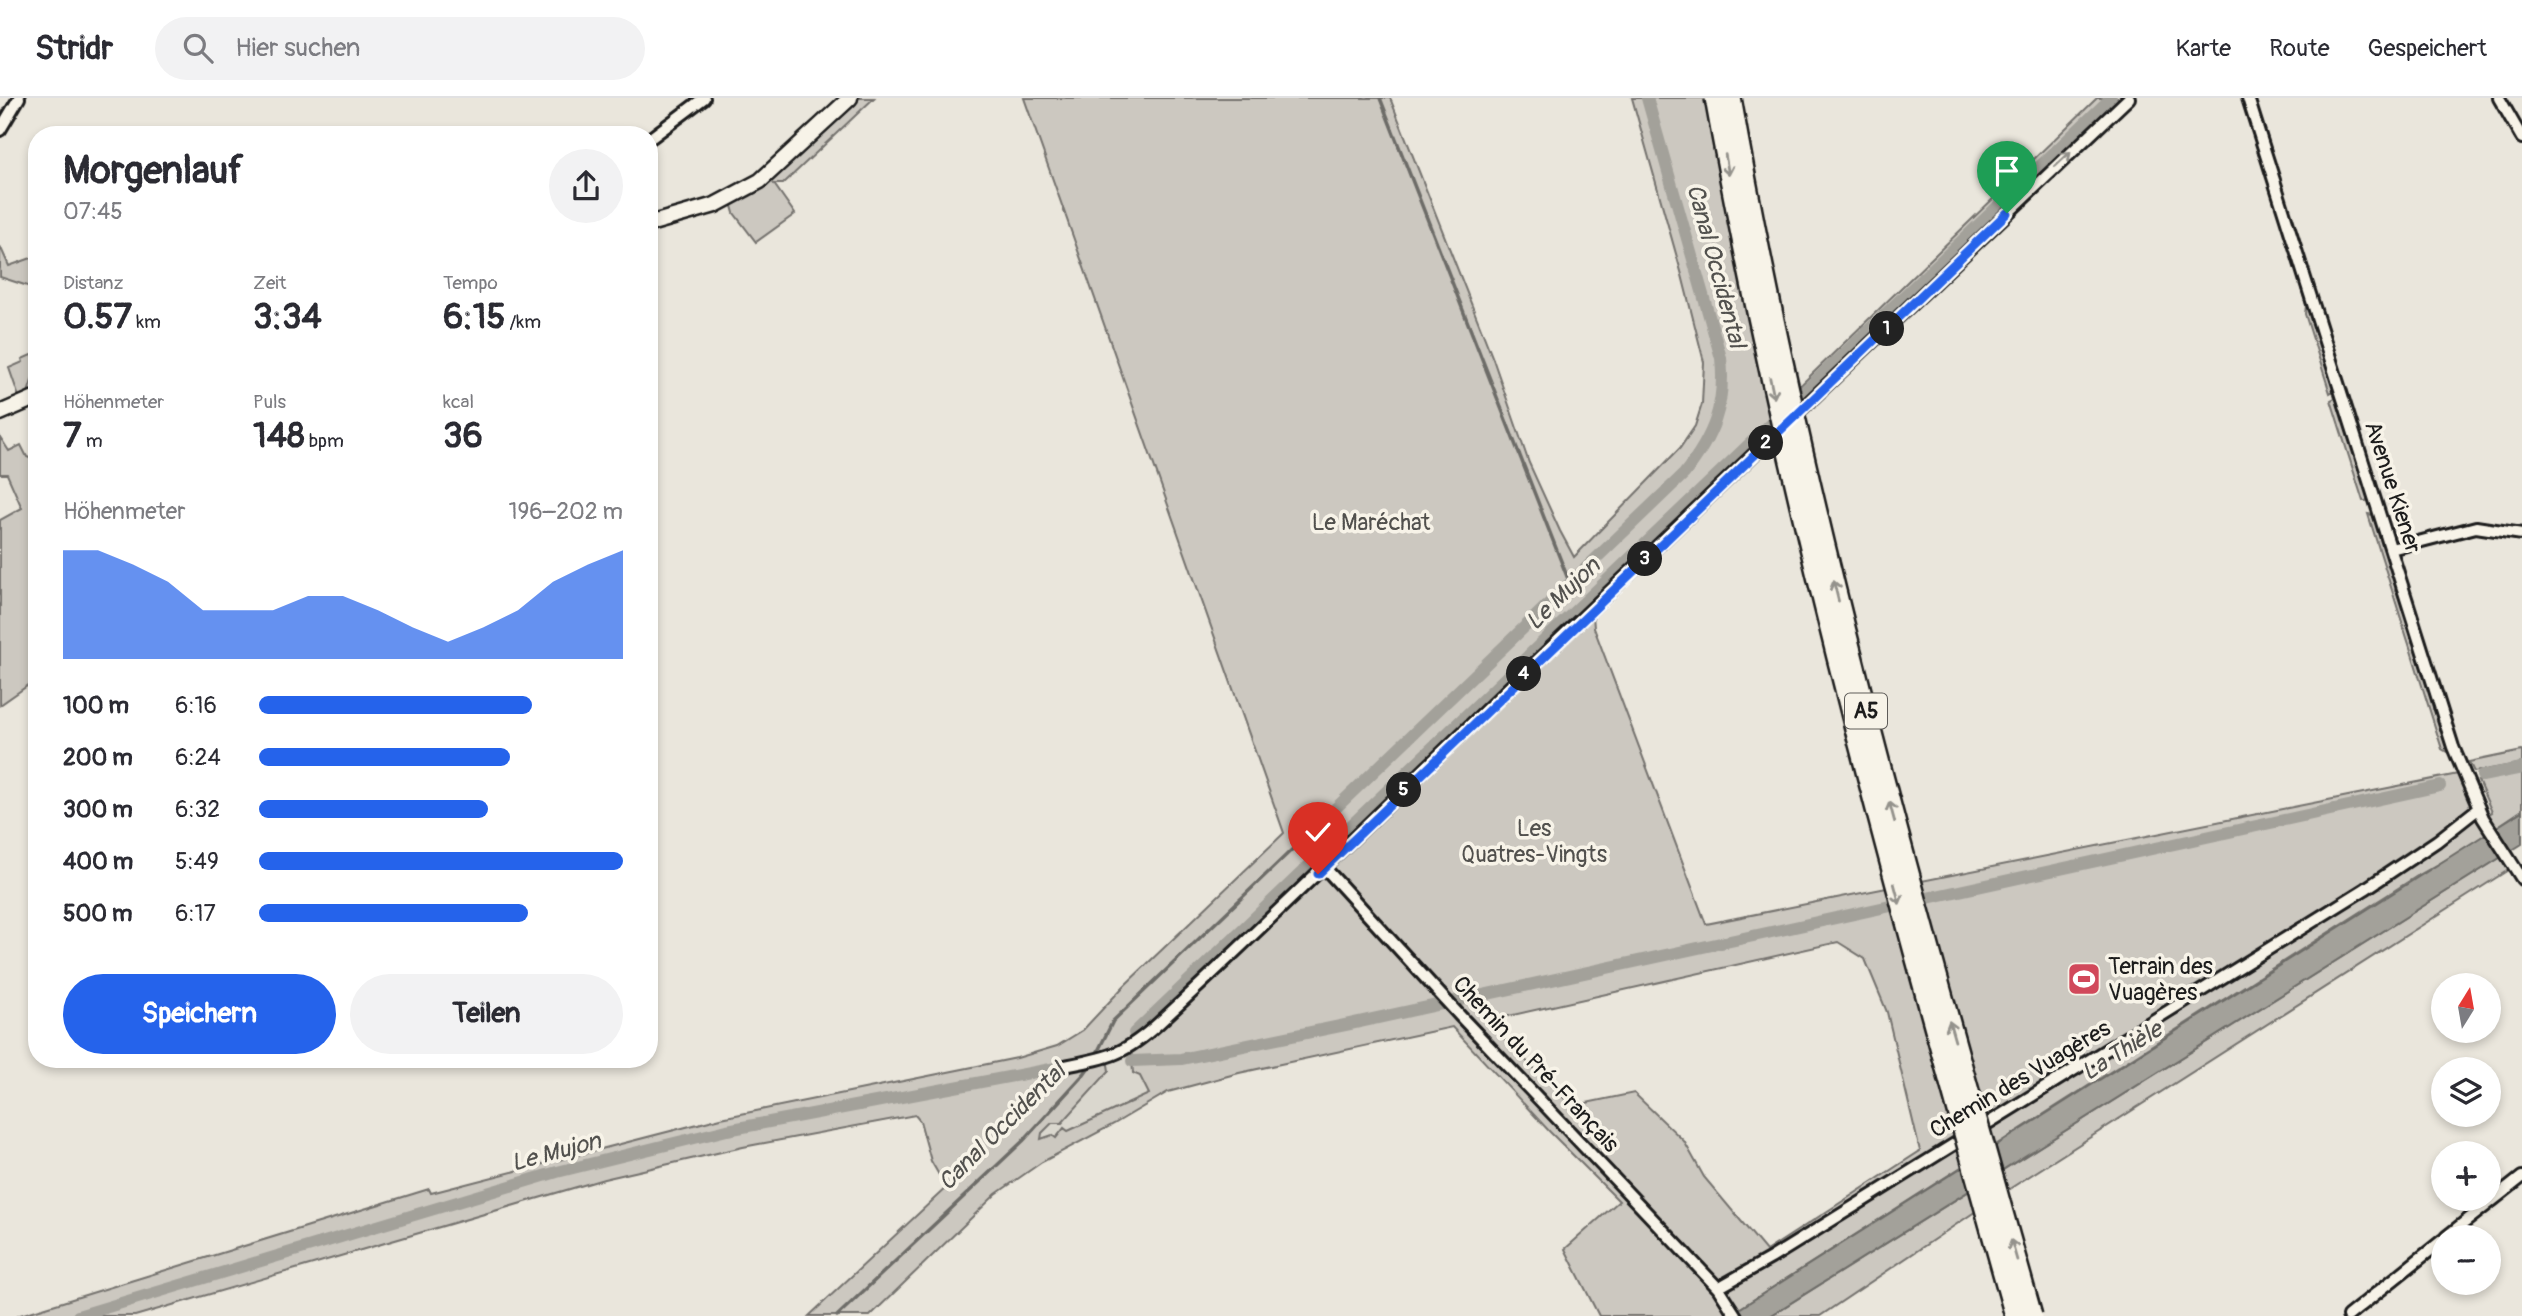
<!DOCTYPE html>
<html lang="de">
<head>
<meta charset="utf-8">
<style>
	body { margin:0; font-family:Pangolin,sans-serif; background:#f2f2f3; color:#2b2b33; height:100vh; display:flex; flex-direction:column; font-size:26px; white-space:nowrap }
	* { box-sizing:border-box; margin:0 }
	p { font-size:23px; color:#7c7c81 }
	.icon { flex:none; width:38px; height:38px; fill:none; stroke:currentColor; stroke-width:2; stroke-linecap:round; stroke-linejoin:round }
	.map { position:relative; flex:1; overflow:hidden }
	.sheet { position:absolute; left:28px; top:28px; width:630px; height:942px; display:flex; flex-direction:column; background:#fff; border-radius:28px; box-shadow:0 4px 10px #0003 }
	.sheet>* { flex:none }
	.needle { width:46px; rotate:11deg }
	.buttons { position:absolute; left:2431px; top:875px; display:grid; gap:14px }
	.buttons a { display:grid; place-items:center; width:70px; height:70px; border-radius:50%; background:#fff; box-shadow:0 4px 10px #0003; font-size:35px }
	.pin { position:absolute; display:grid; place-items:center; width:60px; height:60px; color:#fff; margin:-72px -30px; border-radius:50% 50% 50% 0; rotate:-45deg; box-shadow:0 0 7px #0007 }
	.pin .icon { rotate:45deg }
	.km { position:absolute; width:35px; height:35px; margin:-18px; border-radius:50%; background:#222; color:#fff; font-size:19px; line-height:35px; text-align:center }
	.round { display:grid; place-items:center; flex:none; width:74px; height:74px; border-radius:37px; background:#f2f2f3 }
	.summary { display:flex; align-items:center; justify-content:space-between; height:119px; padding:0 35px }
	h1 { font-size:38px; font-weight:700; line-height:52px }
	.stats { display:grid; grid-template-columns:repeat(3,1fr); gap:10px; height:119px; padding:7px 35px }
	.stats div { display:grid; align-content:center }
	.stats b { font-size:35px; font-weight:700 }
	.stats small { font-size:19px; font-weight:400 }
	.stats p { font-size:19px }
	.chart { height:196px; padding:14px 35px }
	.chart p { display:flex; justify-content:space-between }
	.chart svg { width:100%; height:126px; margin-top:7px; fill:#2563eb; opacity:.7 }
	.button { display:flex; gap:14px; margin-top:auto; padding:14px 35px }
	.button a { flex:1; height:80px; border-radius:42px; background:#2563eb; color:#fff; font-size:28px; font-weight:700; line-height:80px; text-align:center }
	.button a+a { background:#f2f2f3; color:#2b2b33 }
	ul { padding:0 35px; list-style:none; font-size:23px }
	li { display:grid; grid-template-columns:112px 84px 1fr; align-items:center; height:52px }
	li i { height:18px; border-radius:9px; background:#2563eb }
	header { display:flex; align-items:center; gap:42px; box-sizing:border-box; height:98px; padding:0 35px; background:#fff; border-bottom:2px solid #e1e1e2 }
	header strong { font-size:33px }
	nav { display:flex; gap:38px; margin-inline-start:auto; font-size:24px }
	.search { width:490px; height:63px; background:#f2f2f3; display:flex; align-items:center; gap:18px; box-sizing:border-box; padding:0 24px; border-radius:38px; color:#7c7c81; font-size:26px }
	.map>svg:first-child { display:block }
	.built { fill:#dad7ce }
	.green { fill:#ccc8c0; stroke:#74726e; stroke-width:2; fill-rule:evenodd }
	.water { fill:#a3a19a; stroke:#6d6c68; stroke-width:2 }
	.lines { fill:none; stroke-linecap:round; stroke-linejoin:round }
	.stream { stroke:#6d6c68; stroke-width:3.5 }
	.canal { stroke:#a3a19a; stroke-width:12 }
	.street-casing { stroke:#1c1c1c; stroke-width:16 }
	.secondary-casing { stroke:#1c1c1c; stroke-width:19 }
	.street { stroke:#f7f3e8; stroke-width:10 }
	.secondary { stroke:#f7f3e8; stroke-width:14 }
	.highway-bridge-casing { stroke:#1c1c1c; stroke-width:24; stroke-linecap:butt }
	.highway-bridge { stroke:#f7f3e8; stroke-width:19 }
	.oneway { stroke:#94928c }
	.route-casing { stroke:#fff; stroke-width:14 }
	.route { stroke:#2563eb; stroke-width:9 }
	.labels { text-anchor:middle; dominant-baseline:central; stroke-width:7; stroke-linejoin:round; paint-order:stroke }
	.shield { fill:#f7f3e8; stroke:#5e5c59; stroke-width:2 }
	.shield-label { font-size:21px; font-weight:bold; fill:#1c1c1c }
	.street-label { font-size:23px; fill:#1c1c1c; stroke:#f7f3e8 }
	.park-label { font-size:23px; fill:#51504d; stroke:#f7f3e8 }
	.poi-label { font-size:23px; fill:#1c1c1c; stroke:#f7f3e8; text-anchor:start }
	.water-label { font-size:24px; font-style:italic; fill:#52514e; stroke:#f7f3e8 }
</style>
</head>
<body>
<header>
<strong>Stridr</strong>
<div class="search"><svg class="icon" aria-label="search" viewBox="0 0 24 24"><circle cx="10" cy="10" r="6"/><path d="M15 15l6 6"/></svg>Hier suchen</div>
<nav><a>Karte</a><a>Route</a><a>Gespeichert</a></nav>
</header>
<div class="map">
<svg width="2522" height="1218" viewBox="0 0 2522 1218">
	<rect width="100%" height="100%" fill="#eae6dc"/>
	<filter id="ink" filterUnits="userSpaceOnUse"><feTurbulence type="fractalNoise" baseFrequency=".0143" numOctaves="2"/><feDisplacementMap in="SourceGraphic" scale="14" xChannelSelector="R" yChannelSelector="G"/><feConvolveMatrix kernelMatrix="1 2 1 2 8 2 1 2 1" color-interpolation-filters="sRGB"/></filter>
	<g filter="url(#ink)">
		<!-- built -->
		<path class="built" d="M 1132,948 L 1133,975 L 1140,978 L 1149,996 L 1056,1040 L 1041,1042 L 1042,1035 L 1107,960 Z"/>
		<!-- green -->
		<path class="green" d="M 850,0 L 874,0 L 783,86 L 774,86 L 795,116 L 756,144 L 734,115 L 730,101 Z
			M 1024,0 L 1390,0 L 1493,261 L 1529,365 L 1560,433 L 1574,459 L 1680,350 L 1695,328 L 1702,306 L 1704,264 L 1682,177 L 1632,0 L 1710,0 L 1777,310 L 2097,0 L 2129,0 L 1777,327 L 1593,517 L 1594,530 L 1706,826 L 2453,677 L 2464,675 L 2484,719 L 2492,714 L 2478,683 L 2522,673 L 2522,712 L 2455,757 L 2417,778 L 1728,1218 L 1599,1218 L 1565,1151 L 1619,1103 L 1550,1034 L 1452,929 L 1239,975 L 1168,994 L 1114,1026 L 1042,1064 L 996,1096 L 870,1218 L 809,1218 L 949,1087 L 939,1077 L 931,1063 L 920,1023 L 915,1017 L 743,1049 L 604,1081 L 135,1218 L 17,1218 L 429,1091 L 431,1095 L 721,1020 L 1017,960 L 1057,948 L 1083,932 L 1124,888 L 1284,735 ZM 1838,844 L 1865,861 L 1887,914 L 1920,1053 L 1766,1153 L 1704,1079 L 1684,1043 L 1634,995 L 1572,1008 L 1486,923 ZM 1131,948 L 1133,975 L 1140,978 L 1149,996 L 1068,1033 L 1064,1030 L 1056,1040 L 1052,1037 L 1041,1041 L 1042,1035 L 1052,1025 L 1062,1025 L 1109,973 L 1107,960 Z
			M 0,148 L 9,168 L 37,158 L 37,191 L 0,179 Z
			M 2301,190 L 2335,292 L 2330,295 L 2305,216 L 2306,207 Z
			M 31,257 L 37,258 L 37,267 L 28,295 L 19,299 L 9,270 L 23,264 L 22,261 Z
			M 2337,299 L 2367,394 L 2368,400 L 2366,403 L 2363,403 L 2331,302 Z
			M 0,339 L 9,353 L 21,347 L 27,359 L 37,363 L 37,581 L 0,607 L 0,422 L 22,410 L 7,376 L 0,376 Z
			M 2368,416 L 2374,417 L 2397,488 L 2395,492 L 2399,495 L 2413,541 L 2412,544 L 2415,546 L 2434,607 L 2433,611 L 2436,613 L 2449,654 L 2447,654 L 2442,651 Z
			M 2522,653 L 2522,665 L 2474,674 L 2469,664 Z
			M 2506,756 L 2513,769 L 2003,1095 L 1820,1218 L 1770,1218 Z"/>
		<!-- water -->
		<path class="water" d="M 2522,713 L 2522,746 L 1770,1218 L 1728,1218 Z"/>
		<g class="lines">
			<!-- stream -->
			<path class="stream" d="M 1380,0 L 1570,486
				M 1095,959 L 1113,923 L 1302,742
				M 837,1218 L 1023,1043 L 1084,976 L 1091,966"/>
			<!-- canal -->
			<path class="canal" d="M 2482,678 L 2522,670
				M 1316,729 L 1684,376 C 1713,339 1726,308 1721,260 L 1647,0
				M 1134,935 L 2111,0
				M 1132,963 L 1181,961 L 1350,926 L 2440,688
				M 78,1218 L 557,1074 L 727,1032 L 1056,970"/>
			<defs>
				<path id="street" d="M 2248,0 L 2453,649 L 2483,720 L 2522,781
					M 2499,0 L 2522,40
					M 0,32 L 19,0
					M 652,39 L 704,0
					M 2391,451 L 2476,429 L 2522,436
					M 1314,750 L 1325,770 L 1461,919 L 1718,1190 L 1736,1218
					M 1065,968 C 1110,959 1124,957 1159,925 C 1279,814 1396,699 1514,585 C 1718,389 1924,196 2129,0
					M 2446,1139 L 2522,1079
					M 1718,1190 L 1771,1160 L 2365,791 L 2437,743 L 2479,710
					M 2348,1218 L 2443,1142"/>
				<path id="secondary" d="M 649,126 L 715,107 L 760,83 L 850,0
					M 0,315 L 37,299"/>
			</defs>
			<!-- street casing -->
			<use href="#street" class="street-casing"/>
			<!-- secondary casing -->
			<use href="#secondary" class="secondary-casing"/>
			<!-- street -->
			<use href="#street" class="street"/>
			<!-- secondary -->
			<use href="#secondary" class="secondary"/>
			<defs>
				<path id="highway-bridge" d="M 1715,0 C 1789,412 1902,815 2015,1218
					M 1731,0 C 1803,413 1919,815 2032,1218"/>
			</defs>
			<!-- highway-bridge casing -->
			<use href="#highway-bridge" class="highway-bridge-casing"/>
			<!-- highway-bridge -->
			<use href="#highway-bridge" class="highway-bridge"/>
		</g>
		<!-- one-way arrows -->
		<defs><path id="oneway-shaft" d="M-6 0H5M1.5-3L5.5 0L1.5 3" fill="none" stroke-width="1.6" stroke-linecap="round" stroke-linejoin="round" transform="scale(1.75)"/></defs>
		<g class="oneway">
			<use href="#oneway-shaft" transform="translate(2063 61) rotate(-43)"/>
			<use href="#oneway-shaft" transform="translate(1727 67) rotate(80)"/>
			<use href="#oneway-shaft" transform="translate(1772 290) rotate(78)"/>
			<use href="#oneway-shaft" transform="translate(1836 493) rotate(-104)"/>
			<use href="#oneway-shaft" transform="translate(1892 714) rotate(-105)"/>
			<use href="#oneway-shaft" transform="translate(1897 796) rotate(75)"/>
			<use href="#oneway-shaft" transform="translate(1952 933) rotate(-106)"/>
			<use href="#oneway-shaft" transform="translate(2014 1152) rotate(-106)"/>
		</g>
	</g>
	<g class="lines" filter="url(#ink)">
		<defs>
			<path id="route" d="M 1318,776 L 2007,115"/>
		</defs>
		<!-- route casing -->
		<use href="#route" class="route-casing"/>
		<!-- route -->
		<use href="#route" class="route"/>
	</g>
	<!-- icons -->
	<defs>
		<symbol id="stadium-square" viewBox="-11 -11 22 22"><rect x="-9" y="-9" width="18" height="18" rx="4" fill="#d1495b" stroke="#f7f3e8"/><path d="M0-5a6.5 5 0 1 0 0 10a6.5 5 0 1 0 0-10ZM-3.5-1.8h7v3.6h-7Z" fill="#fff"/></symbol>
	</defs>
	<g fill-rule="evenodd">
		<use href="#stadium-square" x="2065" y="862" width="38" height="38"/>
	</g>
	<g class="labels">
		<!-- shield labels -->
		<rect class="shield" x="1845" y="595.5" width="42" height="35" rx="5"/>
		<g class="shield-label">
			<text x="1866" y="613">A5</text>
		</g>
		<!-- street labels -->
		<g class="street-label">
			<text transform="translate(2393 389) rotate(72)">Avenue Kiener</text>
			<text transform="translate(1536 966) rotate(47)">Chemin du Pré-Français</text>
			<text transform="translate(2020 981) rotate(-31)">Chemin des Vuagères</text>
		</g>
		<!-- park labels -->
		<g class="park-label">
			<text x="1371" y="424">Le Maréchat</text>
			<text x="1534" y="730">Les<tspan x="1534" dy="26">Quatres-Vingts</tspan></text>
		</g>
		<!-- poi labels -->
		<g class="poi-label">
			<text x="2108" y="868">Terrain des<tspan x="2108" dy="26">Vuagères</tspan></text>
		</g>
		<!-- water labels -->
		<g class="water-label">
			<text transform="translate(1716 168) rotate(75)">Canal Occidental</text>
			<text transform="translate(1563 496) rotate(-44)">Le Mujon</text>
			<text transform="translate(2122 953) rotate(-32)">La Thièle</text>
			<text transform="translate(1002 1029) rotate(-45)">Canal Occidental</text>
			<text transform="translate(556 1054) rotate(-15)">Le Mujon</text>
		</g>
	</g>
</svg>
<div class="buttons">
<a><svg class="needle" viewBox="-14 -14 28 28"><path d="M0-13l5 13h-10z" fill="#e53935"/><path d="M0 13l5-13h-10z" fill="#7c7c81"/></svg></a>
<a><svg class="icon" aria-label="layers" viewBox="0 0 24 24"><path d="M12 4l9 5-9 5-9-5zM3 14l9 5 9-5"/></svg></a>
<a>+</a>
<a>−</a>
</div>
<div class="pin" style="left:2007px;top:115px;background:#1e9e55"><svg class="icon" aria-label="arrive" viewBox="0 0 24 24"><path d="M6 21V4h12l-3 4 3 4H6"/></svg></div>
<div class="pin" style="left:1318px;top:776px;background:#d93025"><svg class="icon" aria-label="check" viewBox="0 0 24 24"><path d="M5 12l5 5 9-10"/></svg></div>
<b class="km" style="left:1887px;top:231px">1</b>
<b class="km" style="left:1766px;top:345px">2</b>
<b class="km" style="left:1645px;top:461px">3</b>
<b class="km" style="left:1524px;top:576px">4</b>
<b class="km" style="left:1404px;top:692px">5</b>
<section class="sheet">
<div class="summary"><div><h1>Morgenlauf</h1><p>07:45</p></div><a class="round"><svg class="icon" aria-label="share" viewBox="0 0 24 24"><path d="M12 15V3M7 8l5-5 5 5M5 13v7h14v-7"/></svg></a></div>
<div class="stats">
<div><p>Distanz</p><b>0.57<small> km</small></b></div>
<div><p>Zeit</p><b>3:34</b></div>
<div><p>Tempo</p><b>6:15<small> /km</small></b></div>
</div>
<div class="stats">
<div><p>Höhenmeter</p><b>7<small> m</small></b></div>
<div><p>Puls</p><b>148<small> bpm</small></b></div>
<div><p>kcal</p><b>36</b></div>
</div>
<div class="chart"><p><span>Höhenmeter</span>196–202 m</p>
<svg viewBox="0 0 160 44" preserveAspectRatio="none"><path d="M0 44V6L10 6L20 11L30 17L40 27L50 27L60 27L70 22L80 22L90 27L100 33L110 38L120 33L130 27L140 17L150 11L160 6V44z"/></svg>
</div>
<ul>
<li><b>100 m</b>6:16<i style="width:75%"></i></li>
<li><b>200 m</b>6:24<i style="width:69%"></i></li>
<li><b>300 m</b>6:32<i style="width:63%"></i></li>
<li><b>400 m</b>5:49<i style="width:100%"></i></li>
<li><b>500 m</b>6:17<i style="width:74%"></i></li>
</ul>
<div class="button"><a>Speichern</a><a>Teilen</a></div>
</section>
</div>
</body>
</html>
